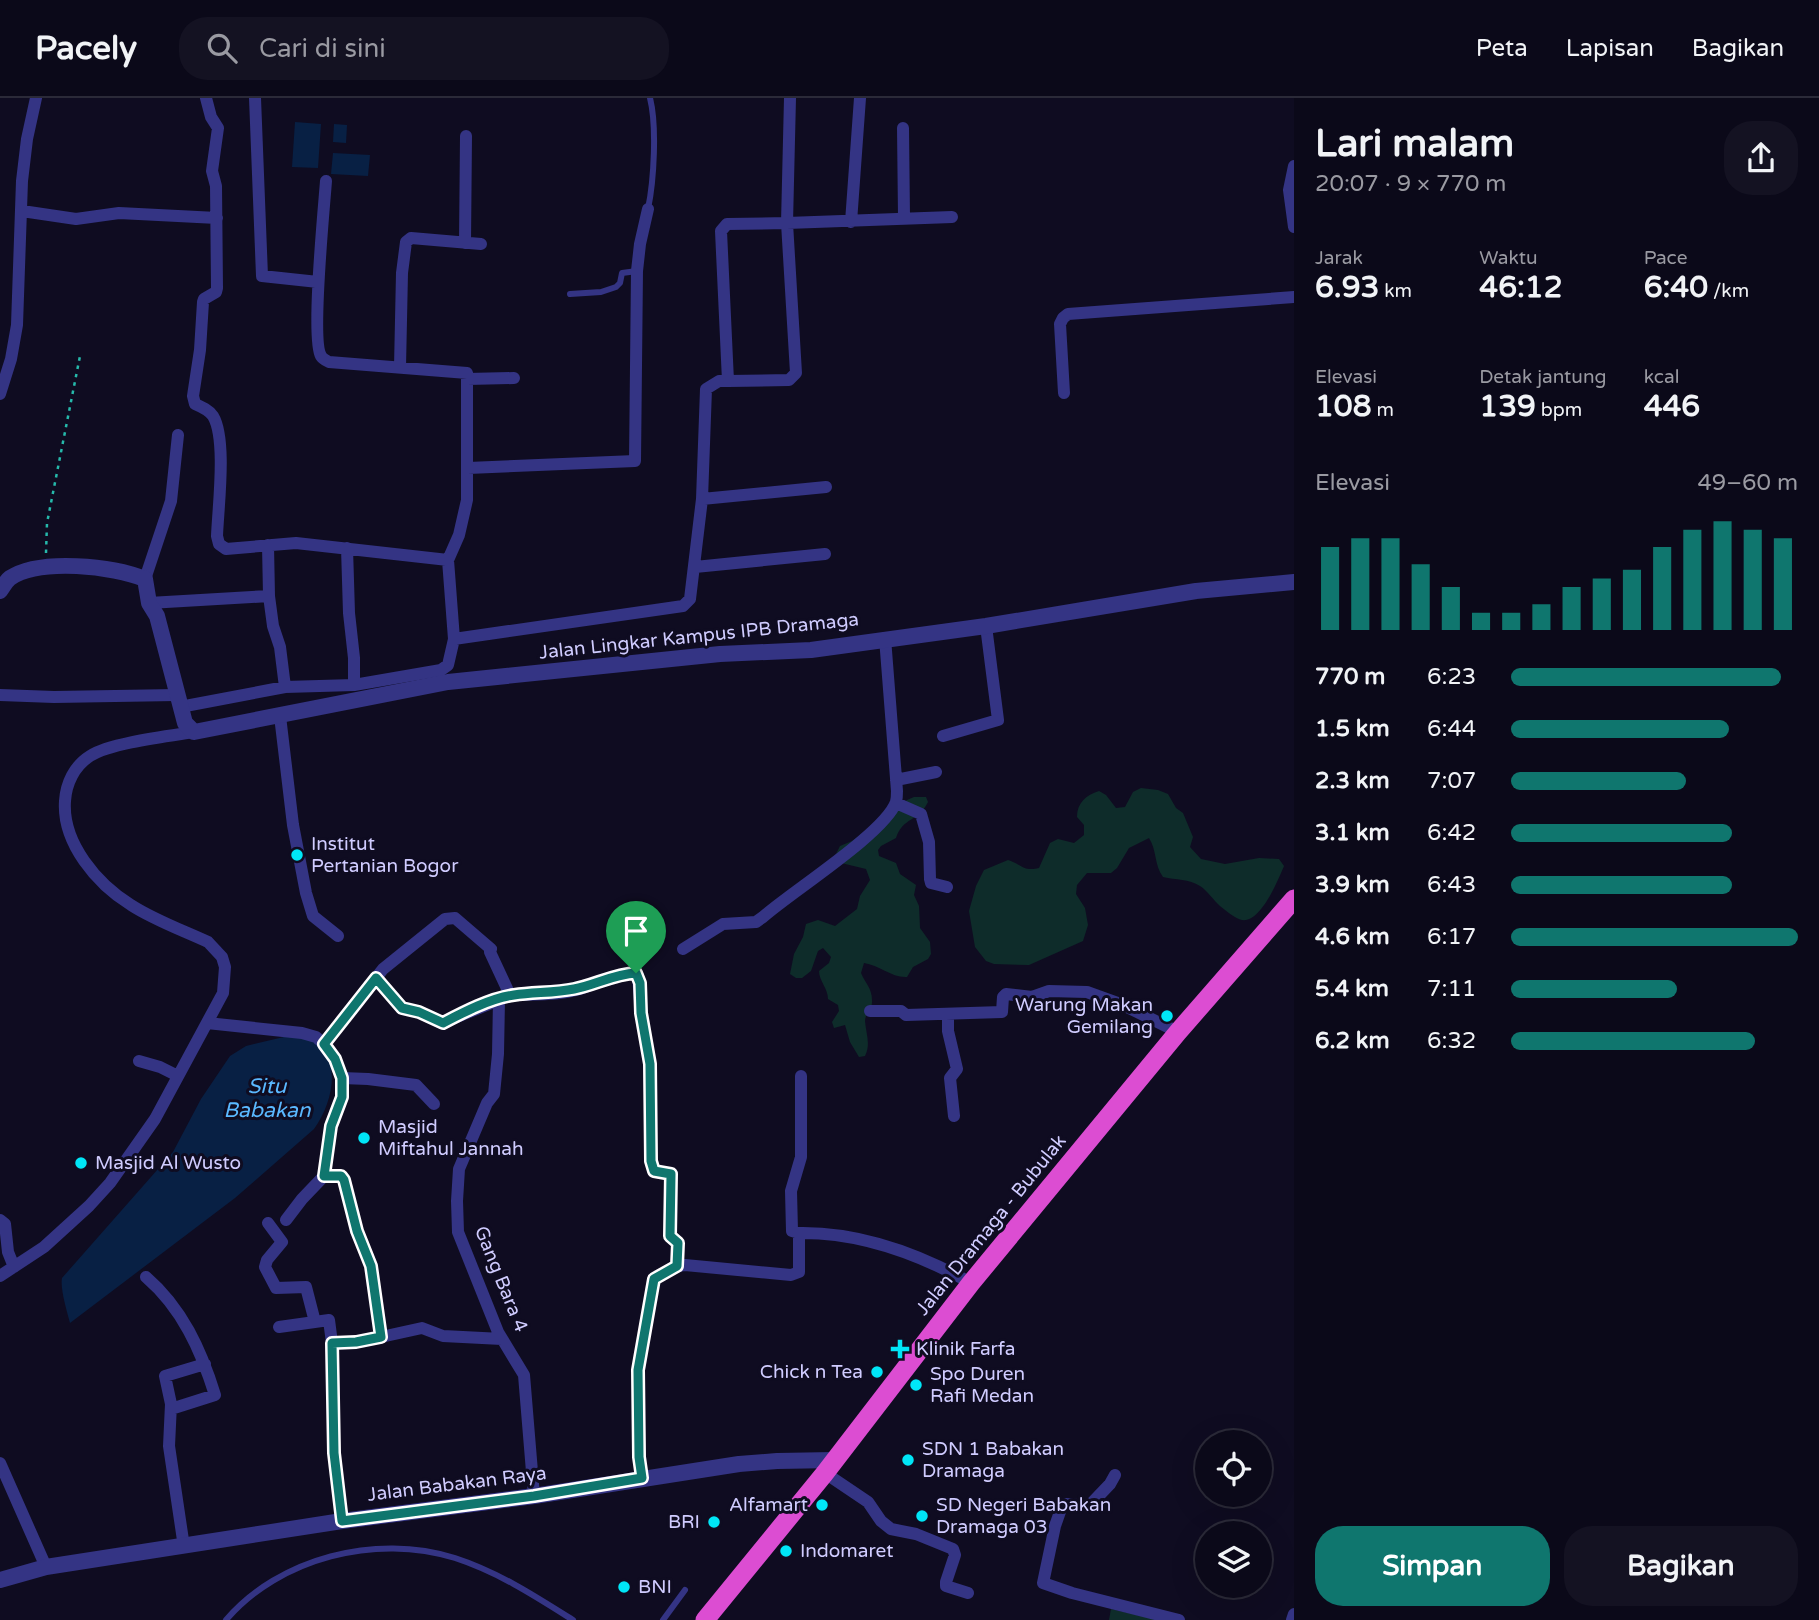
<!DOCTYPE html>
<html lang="id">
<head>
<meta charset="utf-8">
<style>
	body { margin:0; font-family:"Varela Round",sans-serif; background:#141222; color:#f1f3f6; height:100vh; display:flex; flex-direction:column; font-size:26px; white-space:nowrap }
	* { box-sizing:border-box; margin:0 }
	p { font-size:23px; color:#9a9aa2 }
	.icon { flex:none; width:38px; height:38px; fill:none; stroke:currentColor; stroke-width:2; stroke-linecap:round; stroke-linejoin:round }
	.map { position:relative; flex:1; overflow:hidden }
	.sheet { display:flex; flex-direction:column; background:#0b0919; width:525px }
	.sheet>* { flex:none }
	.buttons { position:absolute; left:1195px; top:1332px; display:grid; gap:14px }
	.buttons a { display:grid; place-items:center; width:77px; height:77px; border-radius:50%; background:#0b0919; box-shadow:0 7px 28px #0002,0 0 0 2px #2b2a38; font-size:35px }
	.pin { position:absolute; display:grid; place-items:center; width:60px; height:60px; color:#fff; margin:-72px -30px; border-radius:50% 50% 50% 0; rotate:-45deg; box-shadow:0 0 7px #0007 }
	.pin .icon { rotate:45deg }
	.round { display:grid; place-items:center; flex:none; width:74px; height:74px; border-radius:28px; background:#141222 }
	.headline { display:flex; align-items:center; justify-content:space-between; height:119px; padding:0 21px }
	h1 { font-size:38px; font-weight:700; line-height:52px }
	.metrics { display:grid; grid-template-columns:repeat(3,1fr); gap:10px; height:119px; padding:7px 21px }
	.metrics div { display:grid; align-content:center }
	.metrics b { font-size:30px; font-weight:700 }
	.metrics small { font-size:19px; font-weight:400 }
	.metrics p { font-size:19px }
	.chart { height:196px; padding:14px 21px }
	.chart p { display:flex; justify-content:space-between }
	.chart svg { width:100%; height:126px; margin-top:7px; stroke:#0f766e; stroke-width:6 }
	.cta { display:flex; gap:14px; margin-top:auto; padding:14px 21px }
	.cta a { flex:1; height:80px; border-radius:28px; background:#0f766e; color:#fff; font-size:28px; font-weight:700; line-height:80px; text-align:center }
	.cta a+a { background:#141222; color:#f1f3f6 }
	ul { padding:0 21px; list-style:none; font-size:23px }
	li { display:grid; grid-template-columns:112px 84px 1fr; align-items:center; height:52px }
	li i { height:18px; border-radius:9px; background:#0f766e }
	header { display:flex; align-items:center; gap:42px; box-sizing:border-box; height:98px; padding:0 35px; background:#0b0919; border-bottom:2px solid #2b2a38 }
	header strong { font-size:33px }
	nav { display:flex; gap:38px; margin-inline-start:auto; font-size:24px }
	.search { width:490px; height:63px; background:#141222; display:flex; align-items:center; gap:18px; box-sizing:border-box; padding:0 24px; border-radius:28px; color:#9a9aa2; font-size:26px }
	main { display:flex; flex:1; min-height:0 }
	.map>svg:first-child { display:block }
	.green { fill:#0e2c2a }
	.water { fill:#082044 }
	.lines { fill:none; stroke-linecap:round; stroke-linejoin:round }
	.path { stroke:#26b9ab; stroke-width:2.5; stroke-dasharray:3.5 5; stroke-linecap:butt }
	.service { stroke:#343484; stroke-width:6 }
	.minor { stroke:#343484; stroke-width:12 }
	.tertiary { stroke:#343484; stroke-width:16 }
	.trunk { stroke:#dc4dd2; stroke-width:19 }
	.route-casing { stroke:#fff; stroke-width:14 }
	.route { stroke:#0f766e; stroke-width:9 }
	.poi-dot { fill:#00e6f7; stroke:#0f0c21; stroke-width:2.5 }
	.labels { text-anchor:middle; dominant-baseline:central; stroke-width:6; stroke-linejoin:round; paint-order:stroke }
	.street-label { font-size:19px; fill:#d0ccff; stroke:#0f0c21 }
	.poi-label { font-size:19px; fill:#d0ccff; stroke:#0f0c21; text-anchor:start }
	.water-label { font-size:21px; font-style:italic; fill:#5ab8ff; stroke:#0f0c21 }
</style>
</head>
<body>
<header>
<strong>Pacely</strong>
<div class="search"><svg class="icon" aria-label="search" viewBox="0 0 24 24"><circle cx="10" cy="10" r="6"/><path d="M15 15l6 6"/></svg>Cari di sini</div>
<nav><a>Peta</a><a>Lapisan</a><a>Bagikan</a></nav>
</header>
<main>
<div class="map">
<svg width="1294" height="1522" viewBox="0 0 1294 1522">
	<rect width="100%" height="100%" fill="#0f0c21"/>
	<!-- green -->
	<path class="green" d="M 1141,690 L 1158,692 L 1168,696 L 1176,710 L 1183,715 L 1193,739 L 1190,749 L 1201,761 L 1225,766 L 1259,760 L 1279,761 L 1284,768 C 1278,782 1261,825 1242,822 C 1236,821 1225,812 1220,808 C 1213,802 1208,793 1200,788 C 1189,781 1176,782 1163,779 C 1154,767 1157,752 1149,740 L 1129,750 L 1117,770 L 1111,775 L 1087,775 L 1077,787 L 1076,796 L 1085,810 L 1088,827 L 1083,843 L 1029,867 L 994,866 L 986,863 L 975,849 L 969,813 L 976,788 L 984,772 L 1008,762 C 1021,766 1024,774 1039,770 L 1050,745 L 1058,741 L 1074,745 L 1084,737 L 1084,727 L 1077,719 C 1077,705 1086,697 1099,693 L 1106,697 L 1116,710 L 1125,709 L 1133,694 Z
		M 914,699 L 926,699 L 928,704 C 918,724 903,719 896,740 L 881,748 L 878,752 L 879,758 L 896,765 L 900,776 L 916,787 L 914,797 L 919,808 L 920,830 L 930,844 L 931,856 L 928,861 L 913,869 L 907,879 C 892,880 879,867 864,865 L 861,875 C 865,885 872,890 872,902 C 873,911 865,915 865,923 C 866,936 871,946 865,958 L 859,959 L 850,944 L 845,927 L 834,930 L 832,924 L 839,913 L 838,907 L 828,901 C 828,890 819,883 819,873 L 829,865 L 831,859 L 823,850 L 818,853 L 811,873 L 802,880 L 796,880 L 790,876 L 794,856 L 803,839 L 806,826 L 818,822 L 835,828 L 857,811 L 860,798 L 870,782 L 866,771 L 837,764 L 834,760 L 840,748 L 852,743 L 907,702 Z
		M 1111,1511 L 1159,1522 L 1109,1522 Z"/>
	<!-- water -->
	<path class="water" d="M 295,24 L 321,26 L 318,70 L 292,69 Z
		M 334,26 L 347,27 L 346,45 L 333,44 Z
		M 333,55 L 370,57 L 368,78 L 331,76 Z
		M 288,938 C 344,937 339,997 314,1031 L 235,1100 L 70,1225 C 67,1213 60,1191 62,1180 L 173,1054 L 201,1001 L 230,958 L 246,948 Z"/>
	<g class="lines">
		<!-- path -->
		<path class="path" d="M 46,455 L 47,425 L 80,258"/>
		<!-- service -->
		<path class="service" d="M 648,111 C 654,82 657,28 650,0
			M 570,196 L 601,194 L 616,189 L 620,185 L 622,175 L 637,173
			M 226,1522 C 279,1460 376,1435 455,1460 C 498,1474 535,1498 573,1522
			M 663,1522 L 685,1492"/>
		<!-- minor -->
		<path class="minor" d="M 206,0 L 211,19 L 218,30 L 212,73 L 216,88 L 217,190 L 216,194 L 204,201 L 203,204 L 200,252 L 193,298 L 195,306 C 202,309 209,312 213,318 C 227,341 218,410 217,438 L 219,446 L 226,451 L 296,445 L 448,462
			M 255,0 L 262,178 L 318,184
			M 903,30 L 904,119
			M 1294,68 L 1289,92 L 1294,129
			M 22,113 L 76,121 L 119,115 L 217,120
			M 851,124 L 860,0
			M 465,145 L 466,38
			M 400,269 L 402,175 L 406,144 L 411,140 L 481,146
			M 467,281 L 514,280
			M 728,283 L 789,282 L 796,275 L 787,125 L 952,119
			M 1064,295 L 1060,226 L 1063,220 L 1068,216 L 1294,199
			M 0,296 L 11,261 L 17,227 L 22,83 L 27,41 L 36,0
			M 468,370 L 635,363 L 637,173 L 640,146 L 648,111
			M 702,401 L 826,389
			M 268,447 L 269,498 L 273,528 L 280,549 L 285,589
			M 347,450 L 349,515 L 354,560 L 354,587
			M 695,469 L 825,456
			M 145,481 L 171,403 L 178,337
			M 149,505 L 269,498
			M 454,541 L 683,508 L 690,501 L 702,401 L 706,291 L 719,283 L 728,283 L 721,133 L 727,126 L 787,125 L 790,0
			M 0,597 L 54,599 L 176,597
			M 180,609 L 285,589 L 354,587 L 441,572 L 448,567 L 454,541 L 448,462 L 459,437 L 467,402 L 467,275 L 329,264 C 327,263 322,260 321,258 C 311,242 324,110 326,83
			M 280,618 L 293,727 L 306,795 L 313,818 L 338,838
			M 943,638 L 998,622 L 986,528
			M 896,682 L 936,674
			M 896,705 L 921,716 L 929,744 L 930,781 L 931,785 L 947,789
			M 683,851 L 723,826 L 756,824 L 763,819 C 791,794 885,735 896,704 C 897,700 897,697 897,693 L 885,540
			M 376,880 L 402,910 L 419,914 L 442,925 L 499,902
			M 510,897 C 534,896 565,898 588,888 C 604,881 619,876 636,875 L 638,878 L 641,915 L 650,966 L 651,1063 L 654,1073 L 671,1076 L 670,1138 L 678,1145 L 677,1168 L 654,1181 L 638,1272 L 639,1359 L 642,1380
			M 870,913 L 901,913 L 906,917 L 1002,914 L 1003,899 L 1006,896 L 1032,899 L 1049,893 L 1087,894 L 1123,907 L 1178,934
			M 948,916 L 948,933 L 957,971 L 950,980 L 954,1018
			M 207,925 L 302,935 L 316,939 L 324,946 L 335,961 L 342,980 L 342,999 L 331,1028 L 324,1078 L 302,1101 L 286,1122
			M 324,946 L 383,871 L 445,821 L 455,820 L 491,851 L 490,854 L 510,897 L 499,902 L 498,956 L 494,996 L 487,1005 L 459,1071 L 457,1103 L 458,1134 L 498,1234 L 524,1277 L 534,1398
			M 139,963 L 160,969 L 178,978
			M 342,980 L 368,981 L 416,987 L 434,1006
			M 324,1078 L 341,1078 L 344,1082 L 357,1133 L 371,1168 L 381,1239 L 357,1244 L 332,1245
			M 0,1122 L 5,1126 L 8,1154 L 14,1169
			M 268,1125 L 282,1144 L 267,1162 L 265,1169 L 276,1190 L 306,1189 L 315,1224
			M 799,1135 C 859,1134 919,1156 971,1185
			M 677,1168 L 685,1167 L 791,1177 L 799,1174 L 799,1135 L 792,1133 L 791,1093 L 801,1059 L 801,978
			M 0,1178 L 44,1149 L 89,1108 L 110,1085 L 155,1021 L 223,895 L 225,869 L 222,859 L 208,844 C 182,832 154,822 131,807 C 97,786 62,745 65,703 C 66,686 74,668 90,658 C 110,645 169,638 194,634
			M 146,1179 C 182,1210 201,1252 215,1297 L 171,1311
			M 279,1229 L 329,1222 L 332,1245 L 334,1355 L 342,1423
			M 381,1239 L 422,1230 L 443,1238 L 502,1241
			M 0,1365 L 46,1469
			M 825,1375 L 868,1404 L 881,1423 L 891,1431 L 916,1436 L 953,1451 L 955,1457 L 946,1484 L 946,1488 L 968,1495
			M 1115,1377 L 1110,1386 L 1089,1408 L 1066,1406 L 1062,1408 L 1055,1428 L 1043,1485 L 1072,1495 L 1179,1522
			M 184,1449 L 169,1348 L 171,1306 L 165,1278 L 205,1266
			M 1292,1522 L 1294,1516"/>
		<!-- tertiary -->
		<path class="tertiary" d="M 0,493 C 3,489 6,483 10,480 C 40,460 113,468 145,481 L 149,505 L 157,518 L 185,625 L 194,634 L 448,584 L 720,556 L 811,552 L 986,528 L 1196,493 L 1294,484
			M 0,1482 L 46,1469 L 342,1423 L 534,1398 L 739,1366 L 777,1363 L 834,1362"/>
		<!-- trunk -->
		<path class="trunk" d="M 705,1522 L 825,1375 L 971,1185 L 1178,934 L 1294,801"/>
	</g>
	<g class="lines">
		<defs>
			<path id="route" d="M 636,875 L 640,885 L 641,915 L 650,966 L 651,1063 L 654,1073 L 671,1076 L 670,1138 L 678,1145 L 677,1168 L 654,1181 L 638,1272 L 639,1359 L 642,1380 L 534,1398 L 342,1423 L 334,1355 L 332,1245 L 356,1244 L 381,1239 L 371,1168 L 357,1133 L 344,1082 L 341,1078 L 324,1078 L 331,1028 L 342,999 L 342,980 L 335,961 L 324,946 L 376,880 L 402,910 L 419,914 L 443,925 C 464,914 491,900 514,897 C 534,894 554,895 574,891 C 595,887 614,876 636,875 Z"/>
		</defs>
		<!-- route casing -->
		<use href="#route" class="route-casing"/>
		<!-- route -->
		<use href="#route" class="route"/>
	</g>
	<!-- markers -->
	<g class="poi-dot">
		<circle cx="297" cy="757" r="7"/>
		<circle cx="1167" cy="918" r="7"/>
		<circle cx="364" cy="1040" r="7"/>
		<circle cx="81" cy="1065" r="7"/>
		<path d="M896.5 1240.5h7v7h7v7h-7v7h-7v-7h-7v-7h7z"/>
		<circle cx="877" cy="1274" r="7"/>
		<circle cx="916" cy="1287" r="7"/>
		<circle cx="908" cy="1362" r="7"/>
		<circle cx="822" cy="1407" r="7"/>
		<circle cx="922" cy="1418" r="7"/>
		<circle cx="714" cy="1424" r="7"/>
		<circle cx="786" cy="1453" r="7"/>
		<circle cx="624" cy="1489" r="7"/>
	</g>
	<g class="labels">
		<!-- street labels -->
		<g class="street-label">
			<text transform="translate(699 538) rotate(-6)">Jalan Lingkar Kampus IPB Dramaga</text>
			<text transform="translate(991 1127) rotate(-51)">Jalan Dramaga - Bubulak</text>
			<text transform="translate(501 1181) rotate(68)">Gang Bara 4</text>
			<text transform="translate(457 1386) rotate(-7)">Jalan Babakan Raya</text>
		</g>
		<!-- poi labels -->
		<g class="poi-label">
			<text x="311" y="746">Institut<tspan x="311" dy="22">Pertanian Bogor</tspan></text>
			<text x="1153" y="907" text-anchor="end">Warung Makan<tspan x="1153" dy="22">Gemilang</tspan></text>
			<text x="378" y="1029">Masjid<tspan x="378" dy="22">Miftahul Jannah</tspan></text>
			<text x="95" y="1065">Masjid Al Wusto</text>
			<text x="916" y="1251">Klinik Farfa</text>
			<text x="863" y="1274" text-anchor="end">Chick n Tea</text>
			<text x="930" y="1276">Spo Duren<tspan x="930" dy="22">Rafi Medan</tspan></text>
			<text x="922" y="1351">SDN 1 Babakan<tspan x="922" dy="22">Dramaga</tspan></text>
			<text x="808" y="1407" text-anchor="end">Alfamart</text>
			<text x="936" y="1407">SD Negeri Babakan<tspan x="936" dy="22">Dramaga 03</tspan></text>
			<text x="700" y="1424" text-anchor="end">BRI</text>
			<text x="800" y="1453">Indomaret</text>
			<text x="638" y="1489">BNI</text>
		</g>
		<!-- water labels -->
		<g class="water-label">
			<text x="267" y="988">Situ<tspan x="267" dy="24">Babakan</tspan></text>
		</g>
	</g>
</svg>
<div class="buttons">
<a><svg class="icon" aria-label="locate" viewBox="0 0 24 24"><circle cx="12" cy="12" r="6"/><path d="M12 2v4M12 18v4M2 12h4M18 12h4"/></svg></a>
<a><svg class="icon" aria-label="layers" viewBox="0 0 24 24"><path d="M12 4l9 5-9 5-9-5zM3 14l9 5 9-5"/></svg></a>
</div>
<div class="pin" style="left:636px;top:875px;background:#1e9e55"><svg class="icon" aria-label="arrive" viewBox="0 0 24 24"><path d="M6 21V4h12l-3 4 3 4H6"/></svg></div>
</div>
<section class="sheet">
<div class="headline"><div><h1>Lari malam</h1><p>20:07 · 9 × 770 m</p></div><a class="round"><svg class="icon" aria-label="share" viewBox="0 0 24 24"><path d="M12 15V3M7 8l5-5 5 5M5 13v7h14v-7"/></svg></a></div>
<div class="metrics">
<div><p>Jarak</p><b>6.93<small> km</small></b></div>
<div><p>Waktu</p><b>46:12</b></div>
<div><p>Pace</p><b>6:40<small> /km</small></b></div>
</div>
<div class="metrics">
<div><p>Elevasi</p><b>108<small> m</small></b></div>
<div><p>Detak jantung</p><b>139<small> bpm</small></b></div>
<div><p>kcal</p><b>446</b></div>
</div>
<div class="chart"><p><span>Elevasi</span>49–60 m</p>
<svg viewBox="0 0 160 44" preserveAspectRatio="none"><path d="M5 44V15M15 44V12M25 44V12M35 44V21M45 44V29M55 44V38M65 44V38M75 44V35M85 44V29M95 44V26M105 44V23M115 44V15M125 44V9M135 44V6M145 44V9M155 44V12"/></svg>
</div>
<ul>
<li><b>770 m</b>6:23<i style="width:94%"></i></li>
<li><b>1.5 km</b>6:44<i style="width:76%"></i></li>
<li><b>2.3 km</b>7:07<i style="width:61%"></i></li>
<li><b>3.1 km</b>6:42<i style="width:77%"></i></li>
<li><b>3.9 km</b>6:43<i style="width:77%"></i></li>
<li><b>4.6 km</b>6:17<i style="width:100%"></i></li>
<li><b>5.4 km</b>7:11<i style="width:58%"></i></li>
<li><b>6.2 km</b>6:32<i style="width:85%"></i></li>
</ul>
<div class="cta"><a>Simpan</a><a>Bagikan</a></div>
</section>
</main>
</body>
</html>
